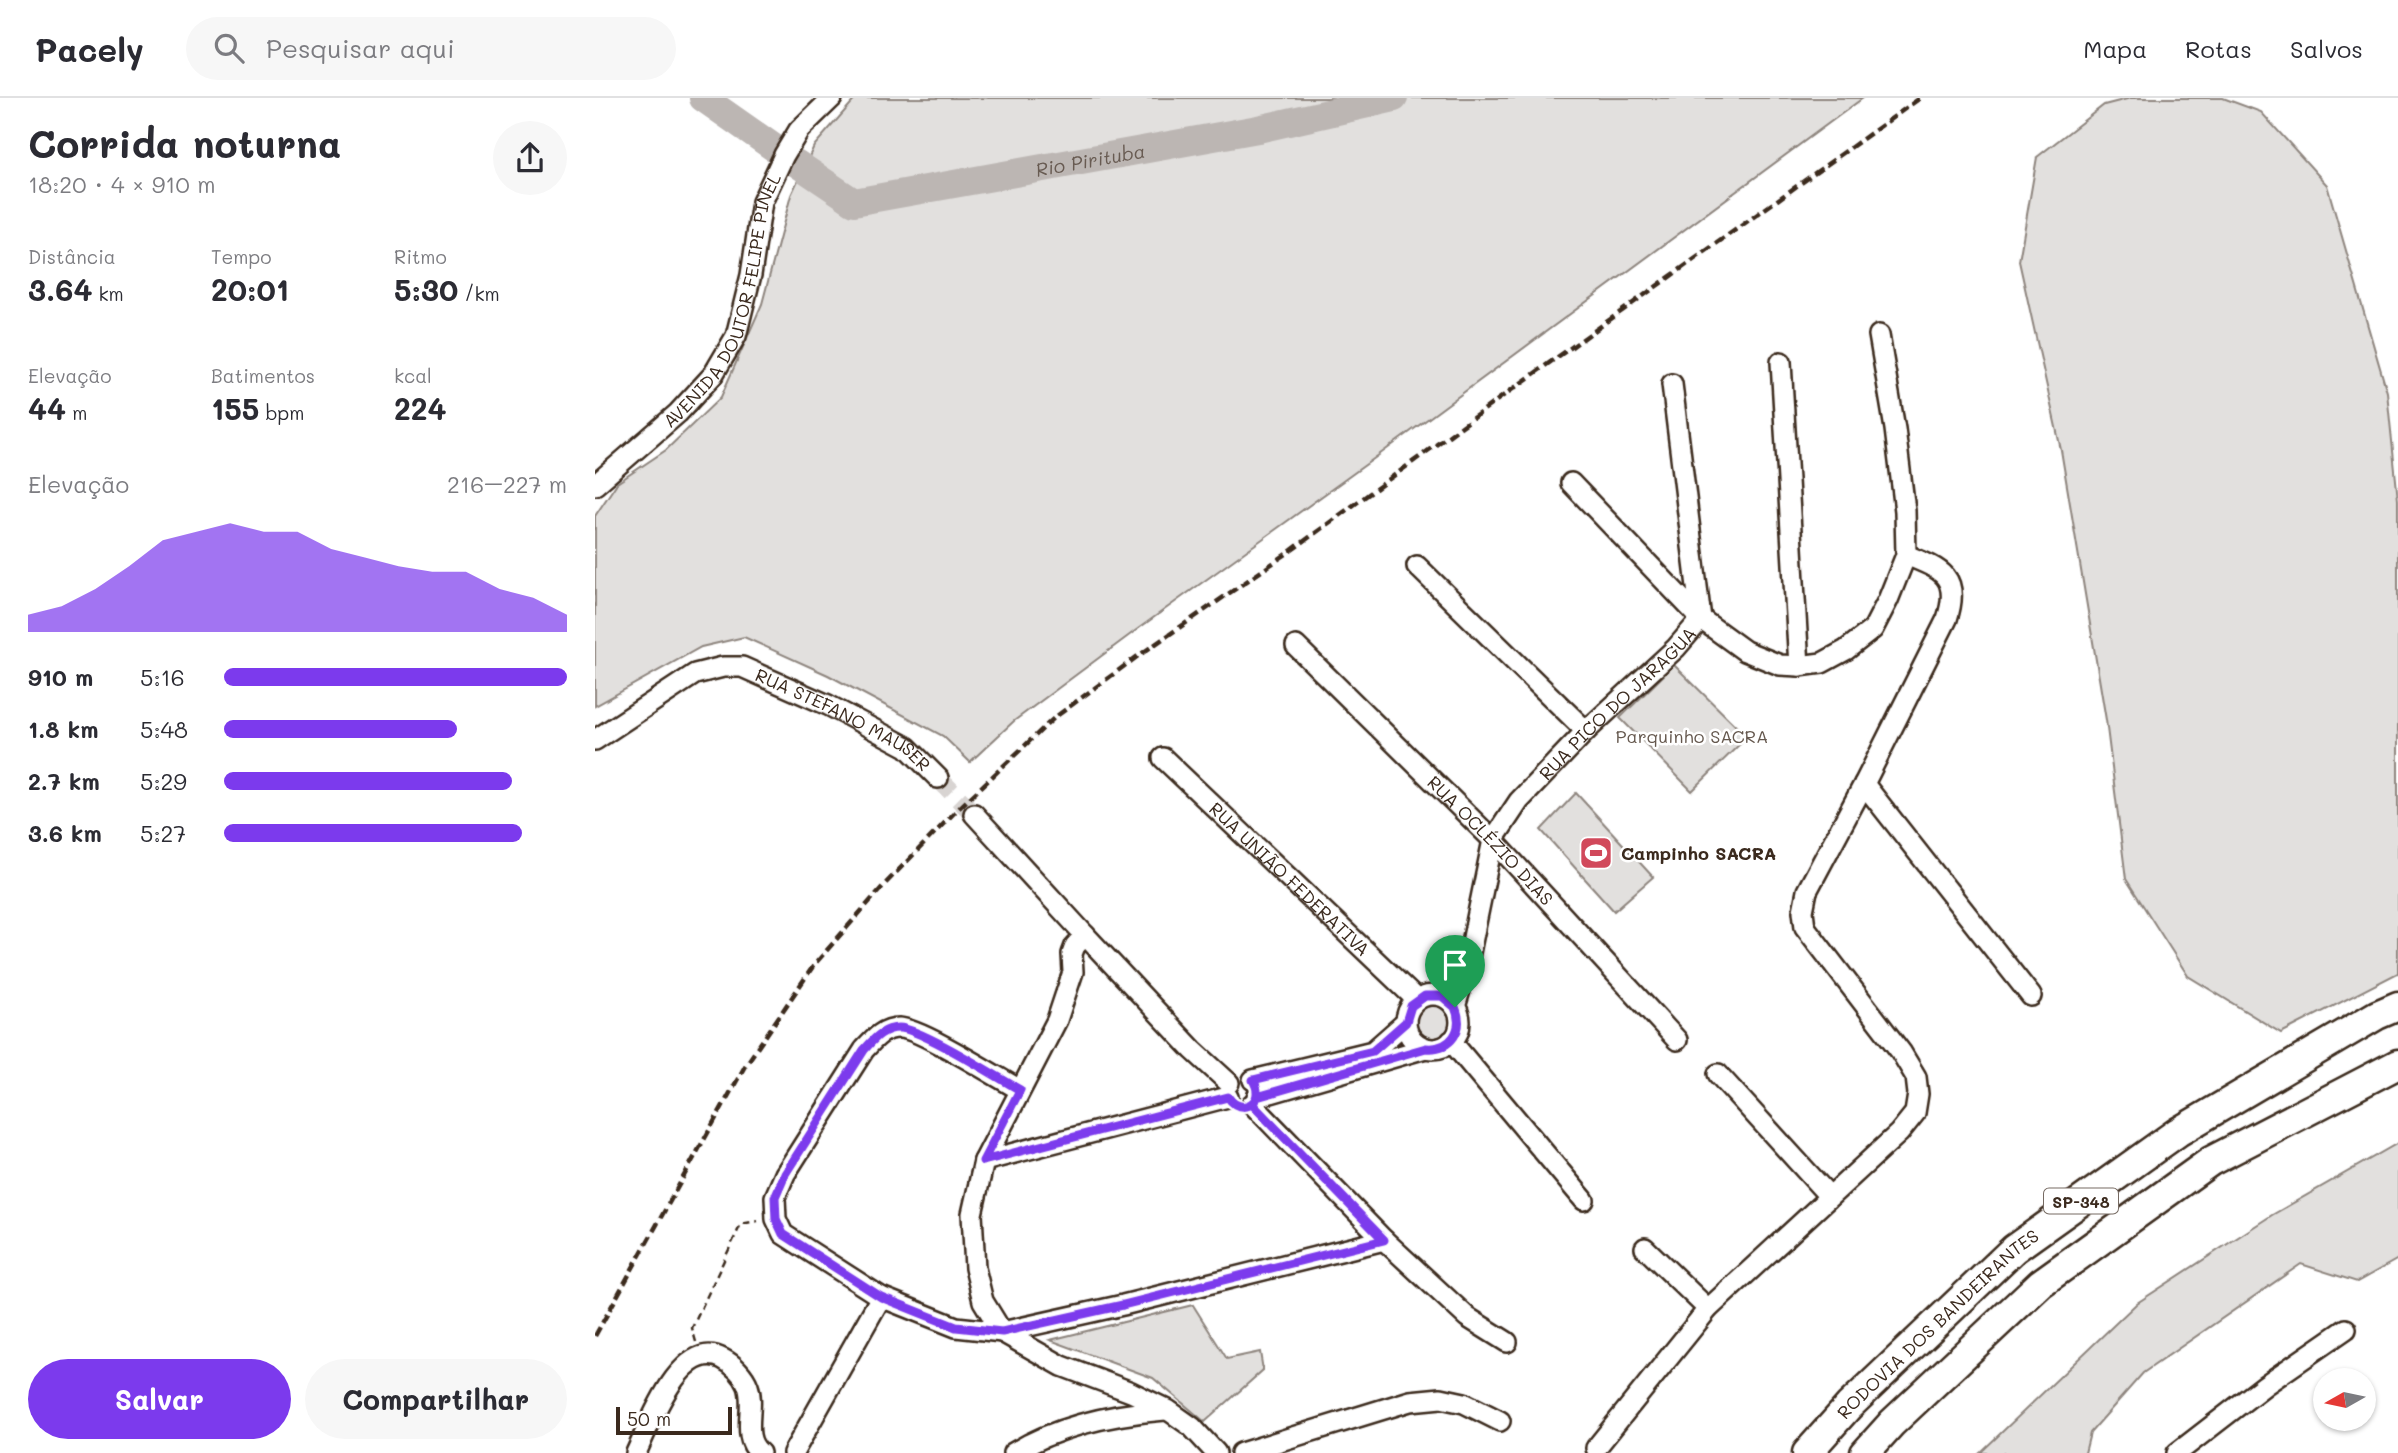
<!DOCTYPE html>
<html lang="pt">
<head>
<meta charset="utf-8">
<style>
	body { margin:0; font-family:Mali,sans-serif; background:#f7f7f7; color:#2b2b33; height:100vh; display:flex; flex-direction:column; font-size:26px; white-space:nowrap }
	* { box-sizing:border-box; margin:0 }
	p { font-size:23px; color:#7c7c81 }
	.icon { flex:none; width:38px; height:38px; fill:none; stroke:currentColor; stroke-width:2; stroke-linecap:round; stroke-linejoin:round }
	.map { position:relative; flex:1; overflow:hidden }
	.panel { display:flex; flex-direction:column; background:#fff; width:595px }
	.panel>* { flex:none }
	.needle { width:46px; rotate:261deg }
	.buttons { position:absolute; left:1718px; top:1270px; display:grid; gap:14px }
	.buttons a { display:grid; place-items:center; width:63px; height:63px; border-radius:50%; background:#fff; box-shadow:0 2px 5px #0004; font-size:35px }
	.scale { position:absolute; left:21px; bottom:18px; width:116px; box-sizing:border-box; padding-left:7px; border:4px solid #3b2a1e; border-top:0; font-size:19px; line-height:24px; white-space:nowrap; color:#3b2a1e; -webkit-text-stroke:5px #fff; paint-order:stroke }
	.pin { position:absolute; display:grid; place-items:center; width:60px; height:60px; color:#fff; margin:-72px -30px; border-radius:50% 50% 50% 0; rotate:-45deg; box-shadow:0 0 7px #0007 }
	.pin .icon { rotate:45deg }
	.round { display:grid; place-items:center; flex:none; width:74px; height:74px; border-radius:37px; background:#f7f7f7 }
	.summary { display:flex; align-items:center; justify-content:space-between; height:119px; padding:0 28px }
	h1 { font-size:38px; font-weight:700; line-height:52px }
	.stats { display:grid; grid-template-columns:repeat(3,1fr); gap:10px; height:119px; padding:7px 28px }
	.stats div { display:grid; align-content:center }
	.stats b { font-size:30px; font-weight:700 }
	.stats small { font-size:19px; font-weight:400 }
	.stats p { font-size:19px }
	.chart { height:196px; padding:14px 28px }
	.chart p { display:flex; justify-content:space-between }
	.chart svg { width:100%; height:126px; margin-top:7px; fill:#7c3aed; opacity:.7 }
	.primary-button { display:flex; gap:14px; margin-top:auto; padding:14px 28px }
	.primary-button a { flex:1; height:80px; border-radius:42px; background:#7c3aed; color:#fff; font-size:28px; font-weight:700; line-height:80px; text-align:center }
	.primary-button a+a { background:#f7f7f7; color:#2b2b33 }
	ul { padding:0 28px; list-style:none; font-size:23px }
	li { display:grid; grid-template-columns:112px 84px 1fr; align-items:center; height:52px }
	li i { height:18px; border-radius:9px; background:#7c3aed }
	header { display:flex; align-items:center; gap:42px; box-sizing:border-box; height:98px; padding:0 35px; background:#fff; border-bottom:2px solid #e1e1e2 }
	header strong { font-size:33px }
	nav { display:flex; gap:38px; margin-inline-start:auto; font-size:24px }
	.search { width:490px; height:63px; background:#f7f7f7; display:flex; align-items:center; gap:18px; box-sizing:border-box; padding:0 24px; border-radius:38px; color:#7c7c81; font-size:26px }
	main { display:flex; flex:1; min-height:0 }
	.map>svg:first-child { display:block }
	.green { fill:#e2e0de; stroke:#8e857e; stroke-width:2 }
	.lines { fill:none; stroke-linecap:round; stroke-linejoin:round }
	.river { stroke:#bcb6b3; stroke-width:28 }
	.minor-tunnel { stroke:#d8d4d2; stroke-width:19; stroke-dasharray:19 10; stroke-linecap:butt }
	.minor-casing { stroke:#3b2a1e; stroke-width:24 }
	.highway-casing { stroke:#3b2a1e; stroke-width:33 }
	.path { stroke:#3b2a1e; stroke-width:2.5; stroke-dasharray:7 5; stroke-linecap:butt }
	.minor { stroke:#fff; stroke-width:19 }
	.highway { stroke:#fff; stroke-width:28 }
	.rail { stroke:#3b2a1e; stroke-width:4.5; stroke-dasharray:10 5; stroke-linecap:butt }
	.route-casing { stroke:#fff; stroke-width:14 }
	.route { stroke:#7c3aed; stroke-width:9 }
	.labels { text-anchor:middle; dominant-baseline:central; stroke-width:5; stroke-linejoin:round; paint-order:stroke }
	.shield { fill:#fff; stroke:#766a62; stroke-width:2 }
	.shield-label { font-size:16px; font-weight:bold; fill:#3b2a1e }
	.street-label { font-size:18px; fill:#3b2a1e; stroke:#fff }
	.park-label { font-size:18px; fill:#65584e; stroke:#fff }
	.poi-label { font-size:18px; font-weight:bold; fill:#3b2a1e; stroke:#fff; text-anchor:start }
	.water-label { font-size:19px; font-style:italic; fill:#685b52; stroke:#fff }
</style>
</head>
<body>
<header>
<strong>Pacely</strong>
<div class="search"><svg class="icon" aria-label="search" viewBox="0 0 24 24"><circle cx="10" cy="10" r="6"/><path d="M15 15l6 6"/></svg>Pesquisar aqui</div>
<nav><a>Mapa</a><a>Rotas</a><a>Salvos</a></nav>
</header>
<main>
<section class="panel">
<div class="summary"><div><h1>Corrida noturna</h1><p>18:20 · 4 × 910 m</p></div><a class="round"><svg class="icon" aria-label="share" viewBox="0 0 24 24"><path d="M12 15V3M7 8l5-5 5 5M5 13v7h14v-7"/></svg></a></div>
<div class="stats">
<div><p>Distância</p><b>3.64<small> km</small></b></div>
<div><p>Tempo</p><b>20:01</b></div>
<div><p>Ritmo</p><b>5:30<small> /km</small></b></div>
</div>
<div class="stats">
<div><p>Elevação</p><b>44<small> m</small></b></div>
<div><p>Batimentos</p><b>155<small> bpm</small></b></div>
<div><p>kcal</p><b>224</b></div>
</div>
<div class="chart"><p><span>Elevação</span>216–227 m</p>
<svg viewBox="0 0 160 44" preserveAspectRatio="none"><path d="M0 44V38L10 35L20 29L30 21L40 12L50 9L60 6L70 9L80 9L90 15L100 18L110 21L120 23L130 23L140 29L150 32L160 38V44z"/></svg>
</div>
<ul>
<li><b>910 m</b>5:16<i style="width:100%"></i></li>
<li><b>1.8 km</b>5:48<i style="width:68%"></i></li>
<li><b>2.7 km</b>5:29<i style="width:84%"></i></li>
<li><b>3.6 km</b>5:27<i style="width:87%"></i></li>
</ul>
<div class="primary-button"><a>Salvar</a><a>Compartilhar</a></div>
</section>
<div class="map">
<svg width="1803" height="1355" viewBox="0 0 1803 1355">
	<rect width="100%" height="100%" fill="#fff"/>
	<filter id="ink" filterUnits="userSpaceOnUse"><feTurbulence type="fractalNoise" baseFrequency=".0143" numOctaves="2"/><feDisplacementMap in="SourceGraphic" scale="14" xChannelSelector="R" yChannelSelector="G"/><feConvolveMatrix kernelMatrix="1 2 1 2 8 2 1 2 1" color-interpolation-filters="sRGB"/></filter>
	<g filter="url(#ink)">
		<!-- green -->
		<path class="green" d="M 261,0 L 1268,0 L 777,362 L 540,533 L 419,623 L 375,664 L 348,638 L 233,577 L 149,539 L 106,549 L 0,608 L 0,418 L 22,385 L 71,352 L 126,299 L 167,206 L 196,97 L 219,48 Z
			M 1536,0 L 1628,0 L 1666,14 L 1732,87 L 1792,294 L 1803,402 L 1803,875 L 1686,935 L 1593,878 L 1531,781 L 1511,622 L 1466,352 L 1424,163 L 1442,59 L 1509,7 Z
			M 1079,567 L 1152,639 L 1097,693 L 1025,620 Z
			M 981,695 L 1058,779 L 1019,813 L 946,732 Z
			M816 924a21 21 0 1 1 42 0a21 21 0 1 1-42 0Z
			M 1803,1045 L 1803,1161 L 1762,1184 L 1706,1166 L 1548,1275 L 1495,1335 L 1490,1355 L 1385,1355 L 1542,1205 L 1677,1117 Z
			M 598,1207 L 632,1261 L 665,1254 L 668,1272 L 610,1324 L 558,1280 L 455,1242 Z"/>
		<g class="lines">
			<!-- river -->
			<g class="river">
				<path d="M 108,0 L 178,49"/>
				<path id="s1" d="M 201,65 L 259,104 L 663,31 L 799,0"/>
			</g>
			<!-- minor-tunnel -->
			<path class="minor-tunnel" d="M 343,680 L 379,716"/>
			<defs>
				<g id="minor">
					<path d="M 1186,264 L 1204,568"/>
					<path d="M 976,385 L 1106,521 L 1150,553 L 1185,567 L 1204,568 L 1227,565 L 1251,552 L 1278,531 L 1293,502 L 1311,457 L 1310,413 L 1300,331 L 1284,237"/>
					<path id="s2" d="M 0,387 L 83,315 L 118,277 L 141,238 L 156,177 L 167,104 L 189,57 L 204,32 L 237,0"/>
					<path d="M 822,468 L 991,633"/>
					<path id="s3" d="M 701,548 L 898,742 L 1082,942"/>
					<path id="s4" d="M 0,642 L 100,576 L 128,569 L 147,569 L 233,607 L 312,649 L 343,680"/>
					<path id="s5" d="M 568,660 L 822,902"/>
					<path d="M 1269,686 L 1436,898"/>
					<path d="M 379,716 L 490,837 L 480,848 L 477,856 L 478,874 L 462,922 L 389,1063 L 377,1116 L 380,1170 L 388,1203 L 407,1234 L 467,1268 L 536,1294 L 573,1312 L 597,1329 L 621,1355"/>
					<path d="M 490,837 L 598,952 L 634,985"/>
					<circle cx="838" cy="924" r="27"/>
					<path id="s6" d="M 860,909 L 872,869 L 898,742 L 924,703 L 991,633 L 1081,550 L 1106,521 L 1077,286"/>
					<path d="M 856,943 L 989,1102"/>
					<path d="M 1123,976 L 1234,1098"/>
					<path d="M 658,982 L 778,953 L 811,924"/>
					<path d="M 425,992 C 402,979 325,930 304,930 C 288,930 279,941 269,952 L 190,1076 L 180,1099 L 181,1121 L 188,1136 L 286,1199 L 361,1229 L 407,1234 L 528,1207 L 789,1142"/>
					<path d="M 662,999 L 831,950"/>
					<path d="M 657,1006 L 789,1142 L 872,1219 L 912,1244"/>
					<path d="M 389,1063 L 633,999"/>
					<path d="M 1050,1150 L 1113,1211"/>
					<path d="M 1001,1350 L 1113,1211 L 1304,1035 L 1320,1015 L 1323,996 L 1321,979 L 1306,954 L 1210,829 L 1208,813 L 1212,793 L 1269,686 L 1352,521 C 1366,478 1346,471 1311,457"/>
					<path d="M 41,1355 C 54,1328 86,1238 128,1261 C 138,1266 149,1277 153,1288 C 161,1309 145,1339 165,1355"/>
					<path d="M 198,1355 L 286,1199"/>
					<path d="M 418,1355 C 462,1328 519,1316 570,1312"/>
					<path d="M 646,1355 L 815,1303 L 846,1300 L 869,1305 L 905,1323"/>
					<path d="M 1582,1355 L 1670,1287 L 1751,1231"/>
				</g>
				<g id="highway">
					<path id="s7" d="M 1212,1355 L 1254,1308 L 1419,1151 L 1583,1034 L 1782,917 L 1803,908"/>
					<path d="M 1270,1355 L 1297,1325 L 1446,1185 L 1616,1063 L 1803,966"/>
				</g>
			</defs>
			<!-- minor casing -->
			<use href="#minor" class="minor-casing"/>
			<!-- highway casing -->
			<use href="#highway" class="highway-casing"/>
			<!-- path -->
			<path class="path" d="M 101,1244 L 97,1230 L 146,1126 L 163,1123"/>
			<!-- minor -->
			<use href="#minor" class="minor"/>
			<!-- highway -->
			<use href="#highway" class="highway"/>
			<!-- rail -->
			<path class="rail" d="M 0,1238 L 150,968 L 219,867 L 290,786 L 363,711 L 459,620 L 543,558 L 697,452 L 908,298 L 1325,0"/>
		</g>
	</g>
	<g class="lines" filter="url(#ink)">
		<defs>
			<path id="route" d="M 860,909 C 870,932 856,952 831,950 L 662,999 C 655,1012 641,1011 633,999 L 388,1063 L 425,992 C 402,979 325,930 304,930 C 288,930 279,941 269,952 L 190,1076 L 180,1099 L 181,1121 L 188,1136 L 286,1199 L 361,1229 L 407,1234 L 528,1207 L 789,1142 L 657,1006 C 664,999 663,990 658,982 L 778,953 L 811,924 L 816,908 L 830,898 L 847,898 L 860,909"/>
		</defs>
		<!-- route casing -->
		<use href="#route" class="route-casing"/>
		<!-- route -->
		<use href="#route" class="route"/>
	</g>
	<!-- icons -->
	<defs>
		<symbol id="stadium-square" viewBox="-11 -11 22 22"><rect x="-9" y="-9" width="18" height="18" rx="4" fill="#d1495b" stroke="#fff"/><path d="M0-5a6.5 5 0 1 0 0 10a6.5 5 0 1 0 0-10ZM-3.5-1.8h7v3.6h-7Z" fill="#fff"/></symbol>
	</defs>
	<g fill-rule="evenodd">
		<use href="#stadium-square" x="982" y="736" width="38" height="38"/>
	</g>
	<g class="labels">
		<!-- shield labels -->
		<rect class="shield" x="1449" y="1090.5" width="74" height="25" rx="5"/>
		<g class="shield-label">
			<text x="1486" y="1103">SP-348</text>
		</g>
		<!-- street labels -->
		<g class="street-label">
			<text stroke="none"><textPath href="#s2" startOffset="234">AVENIDA DOUTOR FELIPE PINEL</textPath></text>
			<text stroke="none"><textPath href="#s6" startOffset="357">RUA PICO DO JARAGUA</textPath></text>
			<text stroke="none"><textPath href="#s4" startOffset="282">RUA STEFANO MAUSER</textPath></text>
			<text stroke="none"><textPath href="#s3" startOffset="275">RUA OCLÉZIO DIAS</textPath></text>
			<text stroke="none"><textPath href="#s5" startOffset="175">RUA UNIÃO FEDERATIVA</textPath></text>
			<text stroke="none"><textPath href="#s7" startOffset="184">RODOVIA DOS BANDEIRANTES</textPath></text>
		</g>
		<!-- park labels -->
		<g class="park-label">
			<text x="1097" y="638">Parquinho SACRA</text>
		</g>
		<!-- poi labels -->
		<g class="poi-label">
			<text x="1026" y="755">Campinho SACRA</text>
		</g>
		<!-- water labels -->
		<g class="water-label">
			<text stroke="none"><textPath href="#s1" startOffset="310">Rio Pirituba</textPath></text>
		</g>
	</g>
</svg>
<div class="buttons">
<a><svg class="needle" viewBox="-14 -14 28 28"><path d="M0-13l5 13h-10z" fill="#e53935"/><path d="M0 13l5-13h-10z" fill="#7c7c81"/></svg></a>
</div>
<div class="scale">50 m</div>
<div class="pin" style="left:860px;top:909px;background:#1e9e55"><svg class="icon" aria-label="arrive" viewBox="0 0 24 24"><path d="M6 21V4h12l-3 4 3 4H6"/></svg></div>
</div>
</main>
</body>
</html>
